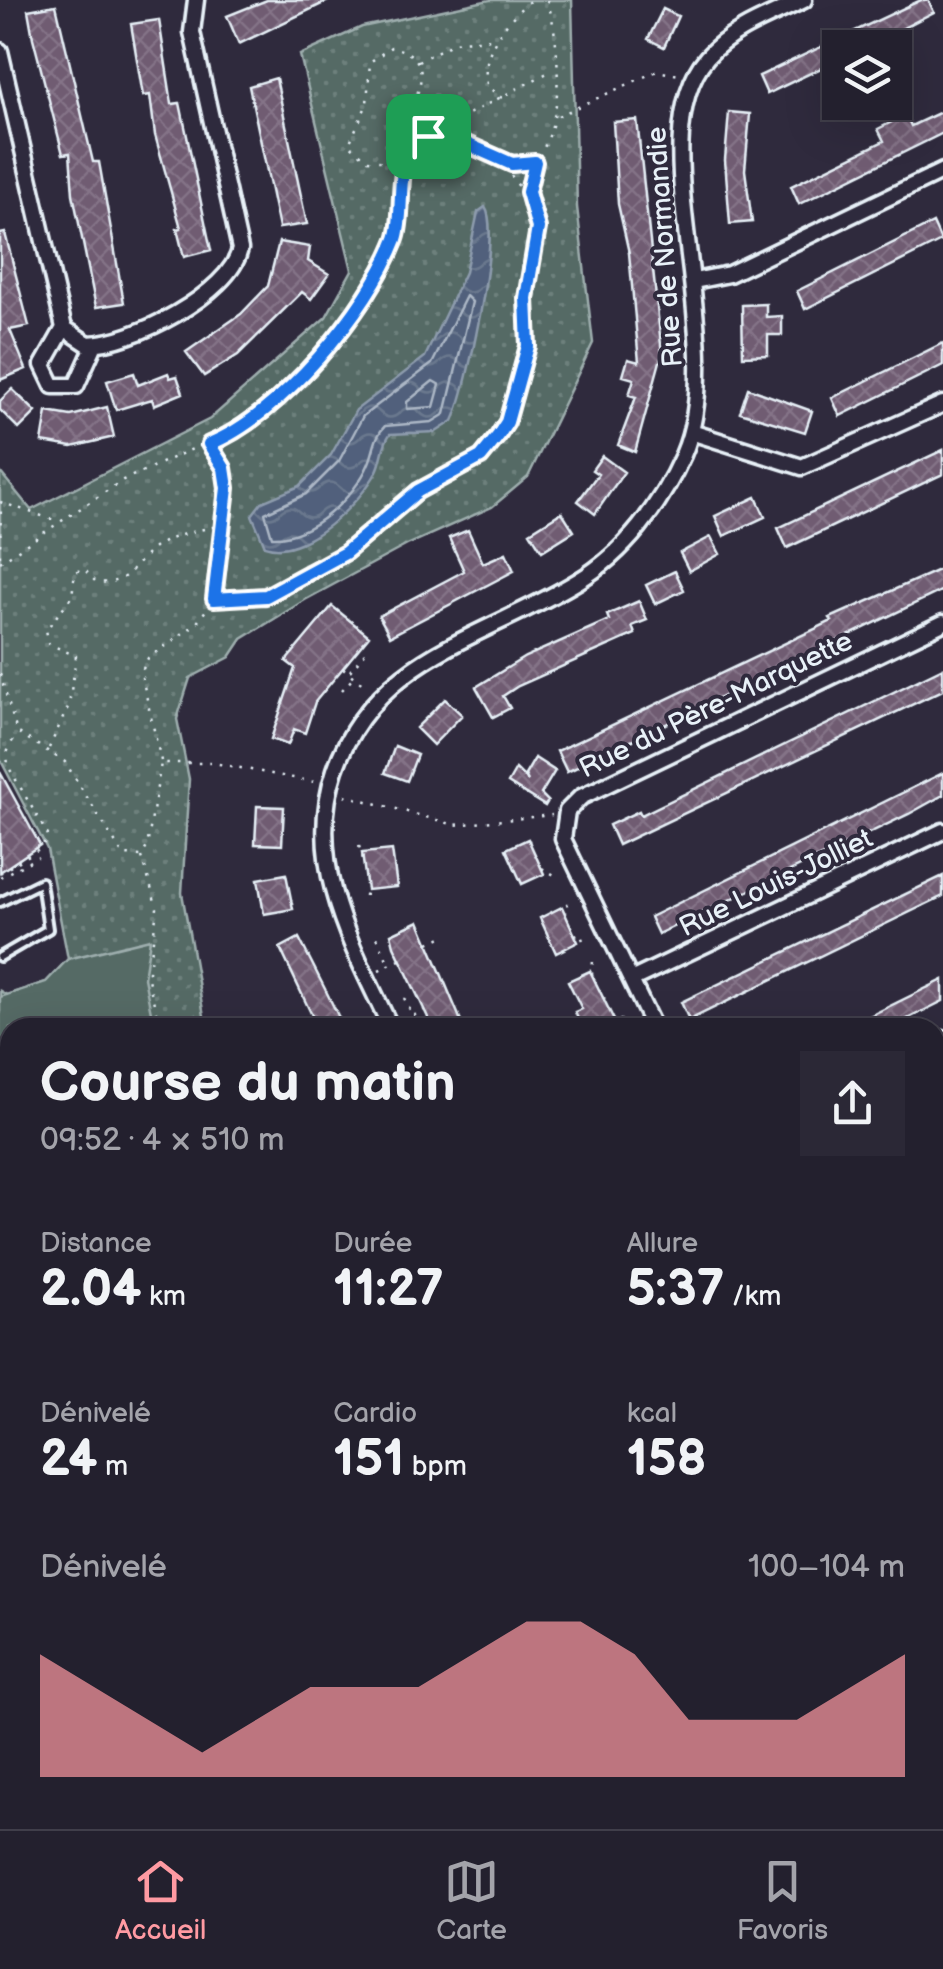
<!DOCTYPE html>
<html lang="fr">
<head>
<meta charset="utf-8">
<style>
	body { margin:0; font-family:"Balsamiq Sans",sans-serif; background:#2b2836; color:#f1f3f6; height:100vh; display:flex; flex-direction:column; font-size:38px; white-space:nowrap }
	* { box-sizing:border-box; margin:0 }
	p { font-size:32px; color:#a3a3aa }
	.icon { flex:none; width:55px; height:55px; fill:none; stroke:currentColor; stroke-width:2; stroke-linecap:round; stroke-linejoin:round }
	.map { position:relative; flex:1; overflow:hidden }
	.sheet { position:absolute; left:0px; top:1018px; width:945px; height:812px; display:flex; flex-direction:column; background:#23202e; border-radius:30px 30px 0 0; box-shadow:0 10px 40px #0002,0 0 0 2px #403e4a }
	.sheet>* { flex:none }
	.tools { position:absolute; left:822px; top:30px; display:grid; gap:20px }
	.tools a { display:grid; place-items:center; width:90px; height:90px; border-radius:0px; background:#23202e; box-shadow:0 10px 40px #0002,0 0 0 2px #403e4a; font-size:50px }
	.pin { position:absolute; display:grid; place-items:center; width:85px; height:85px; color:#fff; margin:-42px; border-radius:20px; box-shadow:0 5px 15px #0006 }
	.round { display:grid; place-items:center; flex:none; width:105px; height:105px; border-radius:0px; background:#2b2836 }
	.head { display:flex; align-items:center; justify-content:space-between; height:170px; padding:0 40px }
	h1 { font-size:55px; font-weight:800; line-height:75px }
	.metrics { display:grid; grid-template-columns:repeat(3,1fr); gap:15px; height:170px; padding:10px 40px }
	.metrics div { display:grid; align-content:center }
	.metrics b { font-size:50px; font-weight:800 }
	.metrics small { font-size:28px; font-weight:400 }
	.metrics p { font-size:28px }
	.chart { height:280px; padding:20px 40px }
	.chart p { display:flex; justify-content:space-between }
	.chart svg { width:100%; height:180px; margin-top:10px; fill:#ff9aa2; opacity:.7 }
	.tab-bar { display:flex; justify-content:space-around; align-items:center; height:140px; border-top:2px solid #403e4a; background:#23202e; font-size:28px; color:#a3a3aa }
	.tab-bar a { display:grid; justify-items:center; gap:5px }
	.tab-bar .active { color:#ff9aa2 }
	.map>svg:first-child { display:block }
	.built { fill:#42394d }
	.industrial { fill:url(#industrial-furrows) }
	.park { fill:url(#park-dots); stroke:#9eaeae; stroke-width:2.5 }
	.pitch { fill:#546a65; stroke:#9eaeae; stroke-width:2.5 }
	.water { fill:url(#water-waves); stroke:#8d9bad; stroke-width:2.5 }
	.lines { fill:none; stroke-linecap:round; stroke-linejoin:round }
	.shore { stroke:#acb7c6; stroke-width:2.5 }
	.building { fill:url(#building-cross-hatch); stroke:#e8f1f8; stroke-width:2.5 }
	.service-casing { stroke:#e8f1f8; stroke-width:14 }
	.minor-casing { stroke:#e8f1f8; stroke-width:21 }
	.tertiary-casing { stroke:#e8f1f8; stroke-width:25 }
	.path { stroke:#e8f1f8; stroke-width:2.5; stroke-dasharray:2.5 8; stroke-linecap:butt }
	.service { stroke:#2f2a3d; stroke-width:6 }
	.minor { stroke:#2f2a3d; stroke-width:14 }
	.tertiary { stroke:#2f2a3d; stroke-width:18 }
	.route-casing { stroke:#fff; stroke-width:20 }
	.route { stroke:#1a73e8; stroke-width:12 }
	.labels { text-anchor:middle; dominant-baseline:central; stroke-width:8; stroke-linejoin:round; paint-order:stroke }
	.street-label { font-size:28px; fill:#e8f1f8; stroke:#2f2a3d }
</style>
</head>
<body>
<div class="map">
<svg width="943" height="1829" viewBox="0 0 943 1829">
	<defs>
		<pattern id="industrial-furrows" width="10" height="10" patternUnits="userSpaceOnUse" patternTransform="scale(2.5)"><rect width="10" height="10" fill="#42394d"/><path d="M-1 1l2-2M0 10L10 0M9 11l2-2" fill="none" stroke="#5d5667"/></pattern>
		<pattern id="park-dots" width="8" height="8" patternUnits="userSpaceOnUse" patternTransform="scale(2.5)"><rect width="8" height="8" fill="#546a65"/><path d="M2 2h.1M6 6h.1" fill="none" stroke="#6d807c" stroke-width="1.8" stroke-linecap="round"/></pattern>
		<pattern id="water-waves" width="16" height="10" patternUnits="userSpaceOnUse" patternTransform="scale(2.5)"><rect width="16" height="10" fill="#51617b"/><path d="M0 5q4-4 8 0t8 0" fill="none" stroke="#6a788e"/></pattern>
		<pattern id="building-cross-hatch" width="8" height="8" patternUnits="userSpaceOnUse" patternTransform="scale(2.5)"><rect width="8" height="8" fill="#6f5b72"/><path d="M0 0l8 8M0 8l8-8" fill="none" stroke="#847387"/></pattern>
	</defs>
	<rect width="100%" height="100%" fill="#2f2a3d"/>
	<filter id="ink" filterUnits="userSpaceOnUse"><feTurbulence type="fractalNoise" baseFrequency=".01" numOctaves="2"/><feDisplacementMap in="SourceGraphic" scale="20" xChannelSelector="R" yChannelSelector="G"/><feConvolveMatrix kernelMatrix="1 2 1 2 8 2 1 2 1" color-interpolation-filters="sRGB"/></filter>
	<g filter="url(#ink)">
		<!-- built -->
		<path class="built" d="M 10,1635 L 10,1820 L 179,1820 L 182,1829 L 0,1829 L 0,1638 Z"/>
		<!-- industrial -->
		<path class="industrial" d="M 332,1820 L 884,1820 L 890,1829 L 312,1829 Z"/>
		<!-- park -->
		<path class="park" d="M 490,0 L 572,0 L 577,207 L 593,343 L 528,477 L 492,507 L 409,544 L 305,600 L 242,639 L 230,657 L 190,678 L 177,719 L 189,779 L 182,893 L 206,1027 L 10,1028 L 10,1212 L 0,1207 L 0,991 L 7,995 L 46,982 L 68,959 L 47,849 L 0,759 L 0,472 L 31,510 L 210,419 L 326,317 L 352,270 L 300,55 L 362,27 Z"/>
		<!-- pitch -->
		<path class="pitch" d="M 150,939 L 144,978 L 154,1027 L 10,1028 L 10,1176 L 0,1168 L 0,997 L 46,982 L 68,959 Z"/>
		<!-- water -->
		<path class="water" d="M 485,207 C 502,231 467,391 453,421 L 436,432 L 390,434 C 382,445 383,459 377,471 C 361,502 303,560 265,546 L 252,515 L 262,502 L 300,486 L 331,455 L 356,410 L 425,357 L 465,272 L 478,212 Z"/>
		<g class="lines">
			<!-- shore -->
			<path class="shore" d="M 466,296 L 472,302 L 445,414 L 432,422 L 385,426 C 374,437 375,449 369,463 C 355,497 310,539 272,537 L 265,513 L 306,494 L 339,461 L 363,416 L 432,364 Z
				M 433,381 L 440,385 L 434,407 L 407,409 L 407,402 Z"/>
		</g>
		<!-- building -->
		<path class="building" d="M 267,0 L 330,0 L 239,44 L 227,16 Z
			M 921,0 L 928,0 L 934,12 L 864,48 L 840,48 L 840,59 L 767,94 L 759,76 Z
			M 56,5 L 93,162 L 99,162 L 124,303 L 96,307 L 73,194 L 70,153 L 63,154 L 33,38 L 28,10 Z
			M 663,9 L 678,16 L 664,47 L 648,39 Z
			M 159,20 L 172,104 L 180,103 L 211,250 L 184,257 L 177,229 L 181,228 L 155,135 L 150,95 L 143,96 L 131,24 Z
			M 276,78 L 307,224 L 279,228 L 249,86 Z
			M 943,111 L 943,133 L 799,204 L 791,186 L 884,141 L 878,129 L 906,115 L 911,126 Z
			M 729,112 L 750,114 L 745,170 L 752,222 L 730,224 L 725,160 Z
			M 637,120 L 662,354 L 635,452 L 618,445 L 636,397 L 629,395 L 634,379 L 623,376 L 628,359 L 639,362 L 629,253 L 618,204 L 613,122 Z
			M 933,223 L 941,241 L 805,309 L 797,291 Z
			M 5,233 L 29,326 L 10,330 L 26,369 L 0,380 L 0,234 Z
			M 279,242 L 310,247 L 308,261 L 329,274 L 311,299 L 302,292 L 238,355 L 204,376 L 186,352 L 241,314 L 268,286 Z
			M 766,304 L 766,317 L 782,316 L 782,335 L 768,335 L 768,355 L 743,356 L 742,305 Z
			M 943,343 L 943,365 L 840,416 L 832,398 Z
			M 134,373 L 138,385 L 168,373 L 170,378 L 177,376 L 183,393 L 154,405 L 152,399 L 116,410 L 107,381 Z
			M 748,388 L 812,411 L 805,432 L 740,412 Z
			M 12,389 L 36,412 L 19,429 L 0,410 L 0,401 Z
			M 107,407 L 114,437 L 72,447 L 42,442 L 47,412 L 71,416 Z
			M 943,450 L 943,474 L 787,548 L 778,528 Z
			M 602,456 L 624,472 L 595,514 L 578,501 L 598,474 L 592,470 Z
			M 756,497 L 765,517 L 724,536 L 715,516 Z
			M 562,512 L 574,531 L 542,551 L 530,532 Z
			M 468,530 L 483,563 L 506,553 L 514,571 L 390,636 L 379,616 L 464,571 L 449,538 Z
			M 711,537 L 720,554 L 689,571 L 680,553 Z
			M 943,568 L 943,590 L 567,772 L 557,751 L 832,621 L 830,618 Z
			M 675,571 L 684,590 L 655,604 L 646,585 Z
			M 639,601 L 647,620 L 632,626 L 635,634 L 518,686 L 503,696 L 510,708 L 493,717 L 476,687 L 525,657 L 609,620 L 607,615 Z
			M 332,606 L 369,636 L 315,702 L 305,733 L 294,729 L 288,745 L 271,739 L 295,668 L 286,661 Z
			M 943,668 L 943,690 L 618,845 L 609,825 L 639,811 L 641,815 Z
			M 445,699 L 462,715 L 433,745 L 416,728 Z
			M 395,746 L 417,755 L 407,781 L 385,773 Z
			M 535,758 L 555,771 L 541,794 L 548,801 L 545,806 L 508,783 L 516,769 L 528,781 L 525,775 Z
			M 0,772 L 40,845 L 0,872 Z
			M 943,773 L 943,795 L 909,814 L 658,934 L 650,917 Z
			M 257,806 L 284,807 L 282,845 L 255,844 Z
			M 528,839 L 544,874 L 522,884 L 506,849 Z
			M 392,850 L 397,887 L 367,890 L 362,853 Z
			M 286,874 L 293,909 L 264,914 L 258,879 Z
			M 943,876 L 943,896 L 689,1020 L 681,1002 Z
			M 562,907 L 578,942 L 556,953 L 540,918 Z
			M 419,921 L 461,1021 L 447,1028 L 433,1028 L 394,946 L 391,934 Z
			M 299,938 L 326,991 L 344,1028 L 318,1028 L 280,948 Z
			M 590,971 L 612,1016 L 618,1028 L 582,1028 L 575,1012 L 582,1009 L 568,981 Z
			M 943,980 L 943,1001 L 889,1028 L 845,1028 Z"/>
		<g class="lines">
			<defs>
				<path id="service" d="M 0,902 L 41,882 L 48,929 L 0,957
					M 935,1774 L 943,1786
					M 935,1798 L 943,1794
					M 0,1809 L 6,1829
					M 398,1820 L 402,1829
					M 604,1820 L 608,1829
					M 685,1820 L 690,1829
					M 837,1820 L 840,1829
					M 367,1829 L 378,1820"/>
				<path id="minor" d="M 0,51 L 64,328 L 88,344 C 132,344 230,294 240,249 L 192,32 L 196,0
					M 694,281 L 729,274 L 943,171
					M 64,328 L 43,365 L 53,386 L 76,386 L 95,344
					M 691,432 L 802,467 L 943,404
					M 631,980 L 943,831
					M 391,1028 C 352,946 304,863 335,770 C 374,656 487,637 578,581 C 625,553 660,506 683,455 C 733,340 637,138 707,57 C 732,29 771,16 804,0
					M 654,1028 L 563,839 L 567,811 L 581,797 L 943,623
					M 935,1277 L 943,1273"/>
				<path id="tertiary" d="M 935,1045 L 943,1041
					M 935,1062 L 943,1058
					M 0,1230 L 10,1235
					M 0,1272 L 10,1275
					M 935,1497 L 943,1498
					M 935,1525 L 943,1531
					M 935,1553 L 943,1548
					M 935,1598 L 943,1595
					M 286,1829 L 305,1820"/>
			</defs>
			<!-- service casing -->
			<use href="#service" class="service-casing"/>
			<!-- minor casing -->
			<use href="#minor" class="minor-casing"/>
			<!-- tertiary casing -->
			<use href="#tertiary" class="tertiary-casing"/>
			<!-- path -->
			<path class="path" d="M 418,61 L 458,41 L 495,39
				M 502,98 L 488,87 C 477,55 508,18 531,0
				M 558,116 L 657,71 L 679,75
				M 432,133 L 553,70
				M 390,161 C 395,124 456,60 391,47 L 370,62 L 367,104 L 349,144 L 368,160 L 402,163
				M 529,200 L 534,164
				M 0,502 L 57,521
				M 0,556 L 1,505
				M 0,562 L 123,480 L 242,427 L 321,358 L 396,239 L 403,165 L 422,140 C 461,117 495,175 535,161 C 565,128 561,41 547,0
				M 214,599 L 266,596 L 345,553 L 425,486 L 481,457 L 504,428 L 528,347 L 526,298 L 539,228 L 530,203 L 502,162
				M 343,668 L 365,686
				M 350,671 L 368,649
				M 0,674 L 17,732 L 65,762 L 123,855 L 142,856 L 147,847 L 161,763 L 214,763 L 314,782
				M 342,690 L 354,677
				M 49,748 L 69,705 L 76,656 L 49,644 L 46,630 L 72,596 L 75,572 L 84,569 L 96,582 C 129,586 132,565 154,548 C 174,534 200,530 223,525
				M 161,761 L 141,673 L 148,658 L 196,624 L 214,599 L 227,488 L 224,469 L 210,445
				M 345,795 L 455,825 L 552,815
				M 529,842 L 530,833
				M 359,846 L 363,859
				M 142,857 L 157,908 L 148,979 L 160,1028
				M 542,868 L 556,876
				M 0,873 L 39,849 L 49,837 L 8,766 L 7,753 L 16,733
				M 0,877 L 38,857
				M 365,896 L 366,884
				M 565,914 L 569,910 L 566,900
				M 575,935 L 580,933 L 585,945
				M 377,937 L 389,964
				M 429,943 L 446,935
				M 379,970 L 400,960
				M 592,975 L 593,960
				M 404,998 L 413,1016 L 424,1010
				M 603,998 L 613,1001
				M 428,1018 L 429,1028
				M 620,1019 L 623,1028
				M 935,1101 L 943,1097
				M 0,1174 L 10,1182
				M 935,1650 L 943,1650
				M 0,1695 L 4,1694
				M 0,1744 L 10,1779
				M 935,1754 L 938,1735
				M 22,1820 L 24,1829"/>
			<!-- service -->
			<use href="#service" class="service"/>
			<!-- minor -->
			<use href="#minor" class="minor"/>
			<!-- tertiary -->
			<use href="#tertiary" class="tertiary"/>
		</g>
	</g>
	<g class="lines" filter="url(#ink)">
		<defs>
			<path id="route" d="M 444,134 L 512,164 L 535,162 L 528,192 L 538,228 L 526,298 L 528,346 L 507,422 L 498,436 L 481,457 L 418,491 L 345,553 L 266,596 L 214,599 L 227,488 L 224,468 L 209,444 C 279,417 369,309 396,239 C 408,206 386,133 444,134 Z"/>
		</defs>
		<!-- route casing -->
		<use href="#route" class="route-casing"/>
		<!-- route -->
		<use href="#route" class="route"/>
	</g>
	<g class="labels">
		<!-- street labels -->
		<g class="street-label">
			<text transform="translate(665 247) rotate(-94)">Rue de Normandie</text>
			<text transform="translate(716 705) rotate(-26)">Rue du Père-Marquette</text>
			<text transform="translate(776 883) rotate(-26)">Rue Louis-Jolliet</text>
		</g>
	</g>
</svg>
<div class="tools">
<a><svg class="icon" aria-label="layers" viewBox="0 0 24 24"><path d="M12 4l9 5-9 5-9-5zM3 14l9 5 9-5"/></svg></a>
</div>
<div class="pin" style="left:428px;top:136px;background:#1e9e55"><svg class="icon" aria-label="arrive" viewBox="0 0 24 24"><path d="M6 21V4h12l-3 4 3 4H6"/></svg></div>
<section class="sheet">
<div class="head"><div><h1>Course du matin</h1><p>09:52 · 4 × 510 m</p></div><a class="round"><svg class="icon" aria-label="share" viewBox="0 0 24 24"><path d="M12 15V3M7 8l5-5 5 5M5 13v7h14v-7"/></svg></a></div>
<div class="metrics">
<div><p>Distance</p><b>2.04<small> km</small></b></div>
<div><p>Durée</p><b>11:27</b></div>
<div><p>Allure</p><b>5:37<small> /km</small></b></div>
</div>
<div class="metrics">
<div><p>Dénivelé</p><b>24<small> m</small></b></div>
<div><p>Cardio</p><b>151<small> bpm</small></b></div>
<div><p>kcal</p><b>158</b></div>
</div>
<div class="chart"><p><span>Dénivelé</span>100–104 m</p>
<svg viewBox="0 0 160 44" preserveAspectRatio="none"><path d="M0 44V14L10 22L20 30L30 38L40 30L50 22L60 22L70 22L80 14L90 6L100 6L110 14L120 30L130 30L140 30L150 22L160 14V44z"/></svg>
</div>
</section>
</div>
<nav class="tab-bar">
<a class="active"><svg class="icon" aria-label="home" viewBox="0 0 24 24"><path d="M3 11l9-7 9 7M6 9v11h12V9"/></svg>Accueil</a>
<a><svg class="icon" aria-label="map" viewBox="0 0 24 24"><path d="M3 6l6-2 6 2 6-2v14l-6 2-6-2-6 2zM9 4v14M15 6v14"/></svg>Carte</a>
<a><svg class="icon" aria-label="saved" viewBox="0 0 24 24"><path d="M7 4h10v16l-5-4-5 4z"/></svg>Favoris</a>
</nav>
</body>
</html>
